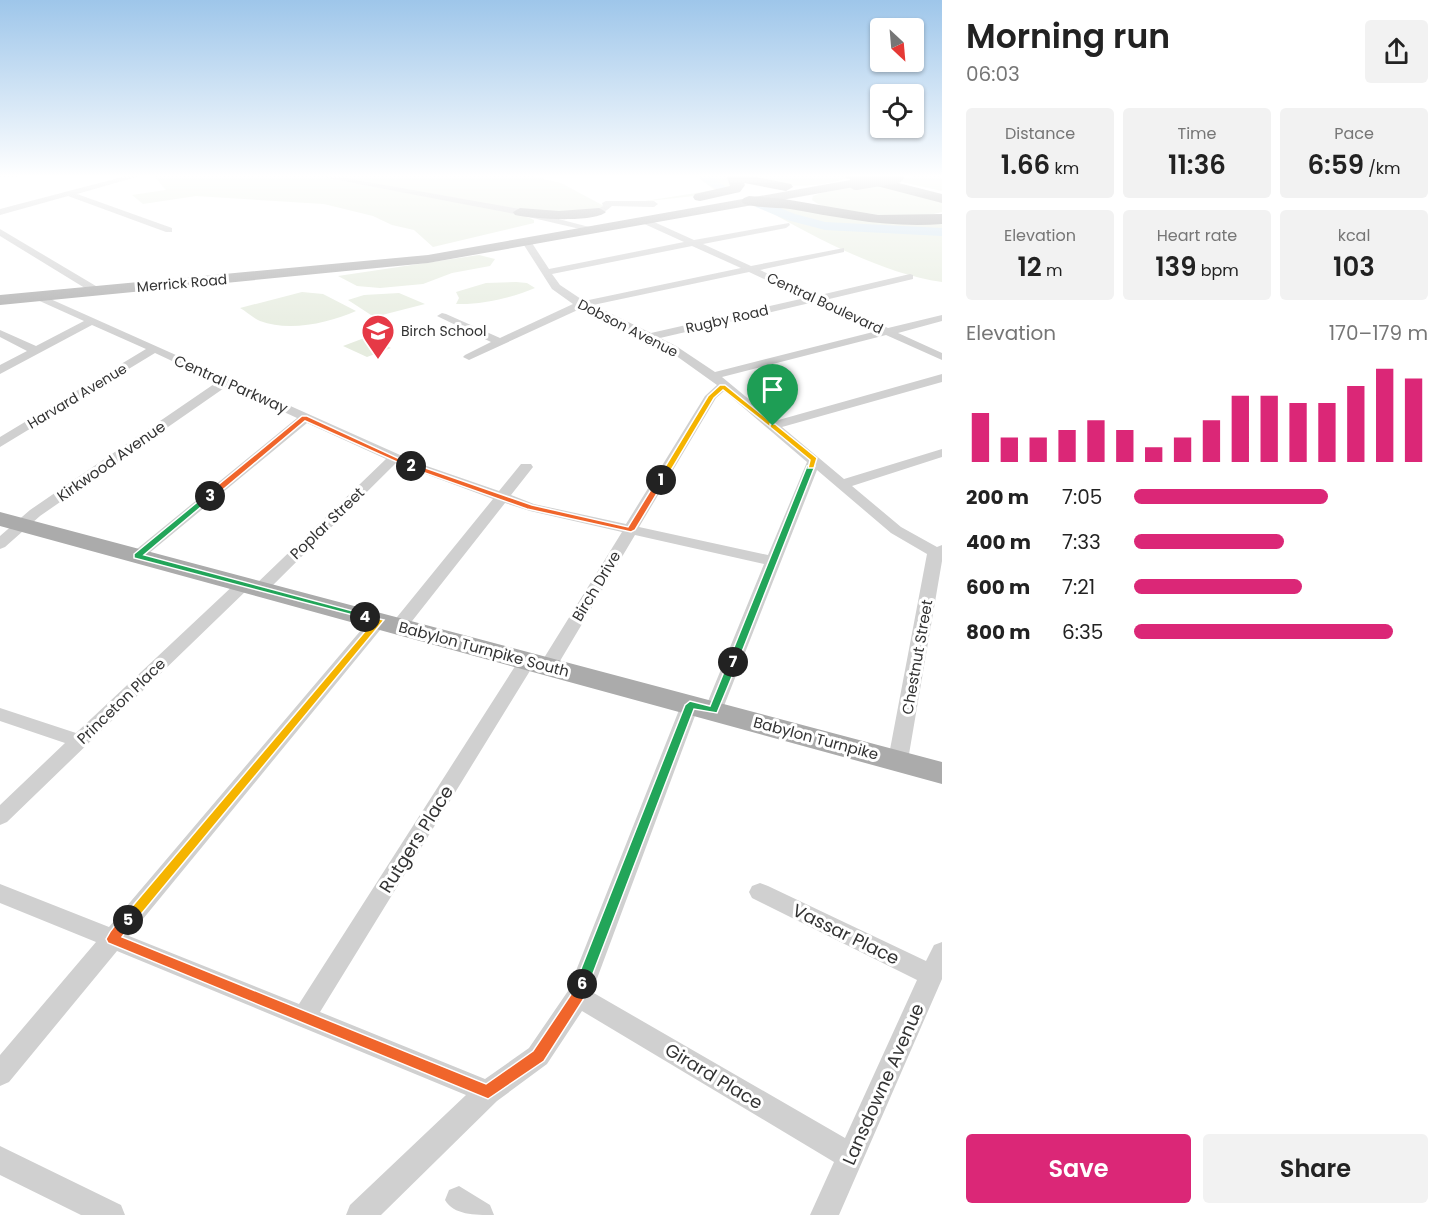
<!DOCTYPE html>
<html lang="en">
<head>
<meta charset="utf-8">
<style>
	body { margin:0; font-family:Poppins,sans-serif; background:#f2f2f2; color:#222; height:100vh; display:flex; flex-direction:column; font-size:22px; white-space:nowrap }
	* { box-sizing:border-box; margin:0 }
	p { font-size:20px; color:#767676 }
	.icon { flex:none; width:33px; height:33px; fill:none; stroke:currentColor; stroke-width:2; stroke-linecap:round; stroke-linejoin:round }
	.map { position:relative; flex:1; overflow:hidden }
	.details { display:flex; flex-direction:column; background:#fff; width:510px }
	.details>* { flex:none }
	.needle { width:39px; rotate:154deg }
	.fabs { position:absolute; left:870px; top:18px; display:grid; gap:12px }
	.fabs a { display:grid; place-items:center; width:54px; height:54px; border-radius:6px; background:#fff; box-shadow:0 2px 4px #0004; font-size:30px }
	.pin { position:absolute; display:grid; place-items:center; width:51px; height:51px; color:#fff; margin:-62px -26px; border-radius:50% 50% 50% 0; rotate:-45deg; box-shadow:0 0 6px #0007 }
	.pin .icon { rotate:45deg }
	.km { position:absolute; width:30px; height:30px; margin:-15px; border-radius:50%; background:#222; color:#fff; font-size:16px; line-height:30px; text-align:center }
	.round { display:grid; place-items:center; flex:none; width:63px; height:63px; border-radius:6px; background:#f2f2f2 }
	.head { display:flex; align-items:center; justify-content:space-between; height:102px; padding:0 24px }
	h1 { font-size:33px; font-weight:600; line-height:45px }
	.figures { display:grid; grid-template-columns:repeat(3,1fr); gap:9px; height:102px; padding:6px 24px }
	.figures div { display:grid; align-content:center; border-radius:6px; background:#f2f2f2; text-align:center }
	.figures b { font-size:26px; font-weight:600 }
	.figures small { font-size:16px; font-weight:400 }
	.figures p { font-size:16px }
	.chart { height:168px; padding:12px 24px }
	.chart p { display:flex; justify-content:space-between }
	.chart svg { width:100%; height:108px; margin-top:6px; stroke:#db2777; stroke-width:6 }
	.cta { display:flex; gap:12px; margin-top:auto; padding:12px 24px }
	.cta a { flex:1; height:69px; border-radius:6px; background:#db2777; color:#fff; font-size:24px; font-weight:600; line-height:69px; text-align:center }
	.cta a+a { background:#f2f2f2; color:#222 }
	ul { padding:0 24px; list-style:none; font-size:20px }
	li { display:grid; grid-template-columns:96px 72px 1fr; align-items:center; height:45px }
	li i { height:15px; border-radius:8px; background:#db2777 }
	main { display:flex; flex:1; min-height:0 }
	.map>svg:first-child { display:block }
	.green { fill:#e6ecdf }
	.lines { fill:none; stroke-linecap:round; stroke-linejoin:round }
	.river { fill:#cfe2ee; fill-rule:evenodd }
	.street { fill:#d0d0d0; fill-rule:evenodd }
	.primary { fill:#ababab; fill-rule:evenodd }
	.highway { fill:#9a9a9a; fill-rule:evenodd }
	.primary-bridge { stroke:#ababab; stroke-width:14 }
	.split-1 { fill:#f5b400; stroke:#fff; stroke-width:1.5 }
	.split-2 { fill:#f0652b; stroke:#fff; stroke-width:1.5 }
	.split-3 { fill:#f0652b; stroke:#fff; stroke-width:1.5 }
	.split-4 { fill:#22a559; stroke:#fff; stroke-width:1.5 }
	.split-5 { fill:#f5b400; stroke:#fff; stroke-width:1.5 }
	.split-6 { fill:#f0652b; stroke:#fff; stroke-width:1.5 }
	.split-7 { fill:#22a559; stroke:#fff; stroke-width:1.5 }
	.split-8 { fill:#22a559; stroke:#fff; stroke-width:1.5 }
	.split-9 { fill:#f5b400; stroke:#fff; stroke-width:1.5 }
	.labels { text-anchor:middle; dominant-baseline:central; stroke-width:6; stroke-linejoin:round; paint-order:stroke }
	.far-street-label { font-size:14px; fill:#333; stroke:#fff }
	.far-poi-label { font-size:14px; fill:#333; stroke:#fff; text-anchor:start }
	.street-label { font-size:15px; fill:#333; stroke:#fff }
	.near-street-label { font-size:18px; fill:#333; stroke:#fff }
</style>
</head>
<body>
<main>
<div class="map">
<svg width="942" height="1215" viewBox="0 0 942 1215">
	<rect width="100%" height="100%" fill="#fff"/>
	<!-- green -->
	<path class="green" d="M 153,175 L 309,175 L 518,213 L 534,220 L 534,223 L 433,247 L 414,230 L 392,225 L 373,216 L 324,204 L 196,196 L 143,204 L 132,195 L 166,190 Z
		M 319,175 L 527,175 L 561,183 L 604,206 L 592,212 L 525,212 Z
		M 694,175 L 726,175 L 732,189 L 712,194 L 639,202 L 715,190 Z
		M 746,175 L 842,175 L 852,177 C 816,189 783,187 748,179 Z
		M 919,175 L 942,175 L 942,191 L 893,180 Z
		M 876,183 L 939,201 L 942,203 L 942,212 C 915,220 834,218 812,200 L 813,196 L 821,193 Z
		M 770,203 L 838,216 L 942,220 L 942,282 C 879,273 811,235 756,204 Z
		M 479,255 L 495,259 L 490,266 L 452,273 L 423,284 L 380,288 L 357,286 L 338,276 Z
		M 516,282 L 527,283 L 535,288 C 512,298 481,305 456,304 L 459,298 L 456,292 L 486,283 Z
		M 302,292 L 323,294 L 356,311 C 329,323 289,332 260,321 C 253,318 247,312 240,308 Z
		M 399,293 L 425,304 L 382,315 L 371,315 L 348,300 L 364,295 Z
		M 367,337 L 391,348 L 367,357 L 343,346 Z"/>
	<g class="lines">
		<!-- river -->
		<path class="river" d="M 695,175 L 709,175 L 729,189 L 727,191 L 719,191 Z
			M 760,200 L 795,214 L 825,222 L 942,228 L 942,236 L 825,230 L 787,220 L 756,207 L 754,204 Z"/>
		<!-- street -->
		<path class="street" d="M 0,175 L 22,175 L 18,177 L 0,177 Z
			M 130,175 L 143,175 L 77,194 L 172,228 L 172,232 L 166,232 L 68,196 L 0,215 L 0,209 Z
			M 311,175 L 328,175 L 520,209 L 597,229 L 593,232 L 520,215 Z
			M 606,201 L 654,201 L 658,204 L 654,207 L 612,206 L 602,214 L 596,214 L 596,210 L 603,206 L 602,203 Z
			M 643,217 L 694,240 L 789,223 L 790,225 L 786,228 L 703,244 L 751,266 L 844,248 L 844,252 L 760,270 L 816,296 L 910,274 L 913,275 L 913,279 L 825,300 L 888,328 L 942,315 L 942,321 L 898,333 L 942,353 L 942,360 L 886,335 L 722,377 L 775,421 L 942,374 L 942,382 L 782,427 L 844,479 L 942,449 L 942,457 L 852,486 L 901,527 L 937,547 L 942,545 L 942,561 L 908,760 L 905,765 L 898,767 L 891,765 L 888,760 L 927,554 L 891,533 L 817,470 L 722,711 L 720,715 L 713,717 L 706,715 L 704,711 L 764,564 L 635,535 L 557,666 L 554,670 L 542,670 L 539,666 L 622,532 L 530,511 L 505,503 L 405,630 L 393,630 L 391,626 L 393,622 L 493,499 L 396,463 L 266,592 L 254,592 L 252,589 L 254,586 L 386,459 L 307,423 L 142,559 L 132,559 L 129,556 L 132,553 L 297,418 L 227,386 L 40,516 L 5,547 L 0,549 L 0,536 L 30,510 L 217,382 L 155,353 L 0,447 L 0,437 L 146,349 L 92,325 L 0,374 L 0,365 L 27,351 L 0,337 L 0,330 L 36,346 L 84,321 L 33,298 L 32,296 L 37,293 L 418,463 L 499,491 L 521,464 L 531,464 L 533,467 L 511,495 L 534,504 L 626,524 L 705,396 L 717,385 L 668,350 L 582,308 L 469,360 L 463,357 L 465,355 L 491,342 L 437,316 L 442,313 L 446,314 L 500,338 L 573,304 L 552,289 L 522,242 L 524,240 L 530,240 L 549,269 L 684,242 L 640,222 L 639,220 ZM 692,246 L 741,268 L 584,301 L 560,285 L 552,274 ZM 749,272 L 805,298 L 651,333 L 593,305 ZM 814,302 L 877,331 L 715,372 L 676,346 L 660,338 ZM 724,391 L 807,462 L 768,555 L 639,527 L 716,398 Z
			M 0,229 L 101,289 L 102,291 L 93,293 L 0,236 Z
			M 243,580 L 249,582 L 251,585 L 249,588 L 7,822 L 0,825 L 0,805 L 65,743 L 0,721 L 0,708 L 76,733 L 237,582 Z
			M 379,615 L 387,620 L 385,624 L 129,936 L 299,1004 L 521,657 L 533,657 L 536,661 L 320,1012 L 485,1079 L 529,1048 L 568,991 L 681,705 L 683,701 L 697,701 L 699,705 L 592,992 L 845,1138 L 917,980 L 752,898 L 749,892 L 752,886 L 760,883 L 768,886 L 926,961 L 934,945 L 942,942 L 942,979 L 839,1215 L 810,1215 L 834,1162 L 582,1011 L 547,1064 L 497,1101 L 381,1215 L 346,1215 L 350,1205 L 466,1095 L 117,951 L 9,1082 L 0,1086 L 0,1055 L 96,942 L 0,903 L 0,884 L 109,927 L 373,616 Z
			M 0,1146 L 121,1205 L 125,1215 L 81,1215 L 0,1175 Z
			M 459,1186 L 490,1205 L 494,1215 C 474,1215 454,1215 445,1200 L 449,1190 Z"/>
		<!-- primary -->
		<path class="primary" d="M 856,179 L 860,180 L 860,186 L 428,263 L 0,305 L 0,295 L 428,255 Z
			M 520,208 L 559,211 L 599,208 L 606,212 C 594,223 532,219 515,215 L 513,212 Z
			M 0,512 L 942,762 L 942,784 L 0,526 Z"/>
		<!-- highway -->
		<path class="highway" d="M 726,175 C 748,175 769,179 791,184 L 793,187 L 786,191 L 744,183 L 745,185 L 740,192 L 700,201 L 695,200 L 693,197 L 695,194 L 730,186 Z
			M 844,175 L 867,175 L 942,194 L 942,203 L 846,178 Z
			M 749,196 L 784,199 L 878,215 L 942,214 L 942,224 C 889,228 841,218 790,209 C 775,207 758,208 744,204 L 741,201 L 744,198 Z"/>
		<!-- primary-bridge -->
		<path class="primary-bridge" d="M 856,183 L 897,176"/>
	</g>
	<!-- sky -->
	<linearGradient id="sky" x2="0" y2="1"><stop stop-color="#9ec6ea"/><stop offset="0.51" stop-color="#fff"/><stop offset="1" stop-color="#fff" stop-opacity="0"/></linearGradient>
	<rect width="942" height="345" fill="url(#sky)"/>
	<!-- split-1 -->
	<path class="split-1" d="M 720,385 L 725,385 L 776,426 L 770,427 L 723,390 L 714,398 L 664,482 L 658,482 L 657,480 L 708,396 Z"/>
	<!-- split-2 -->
	<path class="split-2" d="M 408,464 L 414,464 L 532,505 L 628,527 L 658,478 L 665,480 L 635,530 L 631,532 L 527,509 L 408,467 Z"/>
	<!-- split-3 -->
	<path class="split-3" d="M 302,416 L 307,416 L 415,466 L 408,467 L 305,421 L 213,498 L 207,498 L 207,494 Z"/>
	<!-- split-4 -->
	<path class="split-4" d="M 207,494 L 214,496 L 144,555 L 368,615 L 368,619 L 134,558 L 134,554 Z"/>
	<!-- split-5 -->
	<path class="split-5" d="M 361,615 L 384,620 L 133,924 L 124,924 L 122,920 L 124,916 L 373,622 L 361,619 Z"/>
	<!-- split-6 -->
	<path class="split-6" d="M 128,915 L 135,920 L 122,937 L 486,1084 L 533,1051 L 572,993 L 577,980 L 587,980 L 589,984 L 583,1000 L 544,1061 L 488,1099 L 108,943 L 106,939 C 110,931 119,918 128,915 Z"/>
	<!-- split-7 -->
	<path class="split-7" d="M 733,658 L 738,662 L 717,713 L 694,709 L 589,984 L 587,988 L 577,988 L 575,984 L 685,705 L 690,701 L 710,706 L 728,662 Z"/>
	<!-- split-8 -->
	<path class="split-8" d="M 811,464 L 815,466 L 738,662 L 733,665 L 729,664 L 728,662 L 807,466 Z"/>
	<!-- split-9 -->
	<path class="split-9" d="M 770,424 L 775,424 L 817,458 L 814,468 L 808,468 L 810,460 L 770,427 Z"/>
	<!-- icons -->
	<defs>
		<symbol id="school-pin" viewBox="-11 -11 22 30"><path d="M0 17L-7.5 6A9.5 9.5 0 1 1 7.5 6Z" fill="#e63946" stroke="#fff"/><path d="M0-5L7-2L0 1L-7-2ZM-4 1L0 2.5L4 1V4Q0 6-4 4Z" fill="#fff"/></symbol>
	</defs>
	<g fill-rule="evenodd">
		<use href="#school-pin" x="359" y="312" width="38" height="52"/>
	</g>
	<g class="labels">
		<!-- far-street labels -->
		<g class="far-street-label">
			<text transform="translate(182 283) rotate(-5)">Merrick Road</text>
			<text transform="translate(825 303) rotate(25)">Central Boulevard</text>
			<text transform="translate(727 319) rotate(-13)">Rugby Road</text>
			<text transform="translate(628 328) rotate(27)">Dobson Avenue</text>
			<text transform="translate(77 396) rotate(-31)">Harvard Avenue</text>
		</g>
		<!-- far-poi labels -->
		<g class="far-poi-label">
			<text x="401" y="331">Birch School</text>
		</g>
		<!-- street labels -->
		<g class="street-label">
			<text transform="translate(231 384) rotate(24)">Central Parkway</text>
			<text transform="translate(111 461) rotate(-35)">Kirkwood Avenue</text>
			<text transform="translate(327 523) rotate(-44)">Poplar Street</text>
			<text transform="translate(596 586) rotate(-59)">Birch Drive</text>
			<text transform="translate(484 649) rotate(15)">Babylon Turnpike South</text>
			<text transform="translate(917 657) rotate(-80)">Chestnut Street</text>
			<text transform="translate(121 701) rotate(-44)">Princeton Place</text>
			<text transform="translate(816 738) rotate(15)">Babylon Turnpike</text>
		</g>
		<!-- near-street labels -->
		<g class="near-street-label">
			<text transform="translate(416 839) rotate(-58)">Rutgers Place</text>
			<text transform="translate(846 934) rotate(26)">Vassar Place</text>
			<text transform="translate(714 1076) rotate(31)">Girard Place</text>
			<text transform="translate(883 1084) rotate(-66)">Lansdowne Avenue</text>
		</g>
	</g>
</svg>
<div class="fabs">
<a><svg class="needle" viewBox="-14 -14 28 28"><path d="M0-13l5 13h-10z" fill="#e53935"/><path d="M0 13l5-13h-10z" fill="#767676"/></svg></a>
<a><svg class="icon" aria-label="locate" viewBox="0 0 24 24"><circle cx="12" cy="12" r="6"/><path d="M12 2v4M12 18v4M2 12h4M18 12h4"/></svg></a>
</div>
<div class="pin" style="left:773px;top:426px;background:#1e9e55"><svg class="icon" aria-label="arrive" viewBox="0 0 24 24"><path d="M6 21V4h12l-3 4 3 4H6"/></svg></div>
<b class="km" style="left:661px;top:480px">1</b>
<b class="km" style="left:411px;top:466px">2</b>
<b class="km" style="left:210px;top:496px">3</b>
<b class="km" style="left:365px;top:617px">4</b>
<b class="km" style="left:128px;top:920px">5</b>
<b class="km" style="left:582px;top:984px">6</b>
<b class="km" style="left:733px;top:662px">7</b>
</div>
<section class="details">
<div class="head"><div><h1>Morning run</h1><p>06:03</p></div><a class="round"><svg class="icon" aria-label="share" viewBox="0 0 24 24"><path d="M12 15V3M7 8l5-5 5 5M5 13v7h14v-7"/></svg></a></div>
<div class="figures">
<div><p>Distance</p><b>1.66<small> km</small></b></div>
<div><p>Time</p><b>11:36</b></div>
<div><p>Pace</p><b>6:59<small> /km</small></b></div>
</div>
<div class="figures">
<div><p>Elevation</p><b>12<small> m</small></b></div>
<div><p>Heart rate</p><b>139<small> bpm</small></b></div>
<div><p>kcal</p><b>103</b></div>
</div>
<div class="chart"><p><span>Elevation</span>170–179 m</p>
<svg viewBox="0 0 160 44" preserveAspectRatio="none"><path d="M5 44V24M15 44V34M25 44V34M35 44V31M45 44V27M55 44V31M65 44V38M75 44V34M85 44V27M95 44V17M105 44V17M115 44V20M125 44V20M135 44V13M145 44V6M155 44V10"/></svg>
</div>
<ul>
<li><b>200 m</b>7:05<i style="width:66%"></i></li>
<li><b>400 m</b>7:33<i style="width:51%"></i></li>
<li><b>600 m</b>7:21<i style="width:57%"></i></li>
<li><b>800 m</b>6:35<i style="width:88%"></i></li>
</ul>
<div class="cta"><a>Save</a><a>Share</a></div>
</section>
</main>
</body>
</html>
